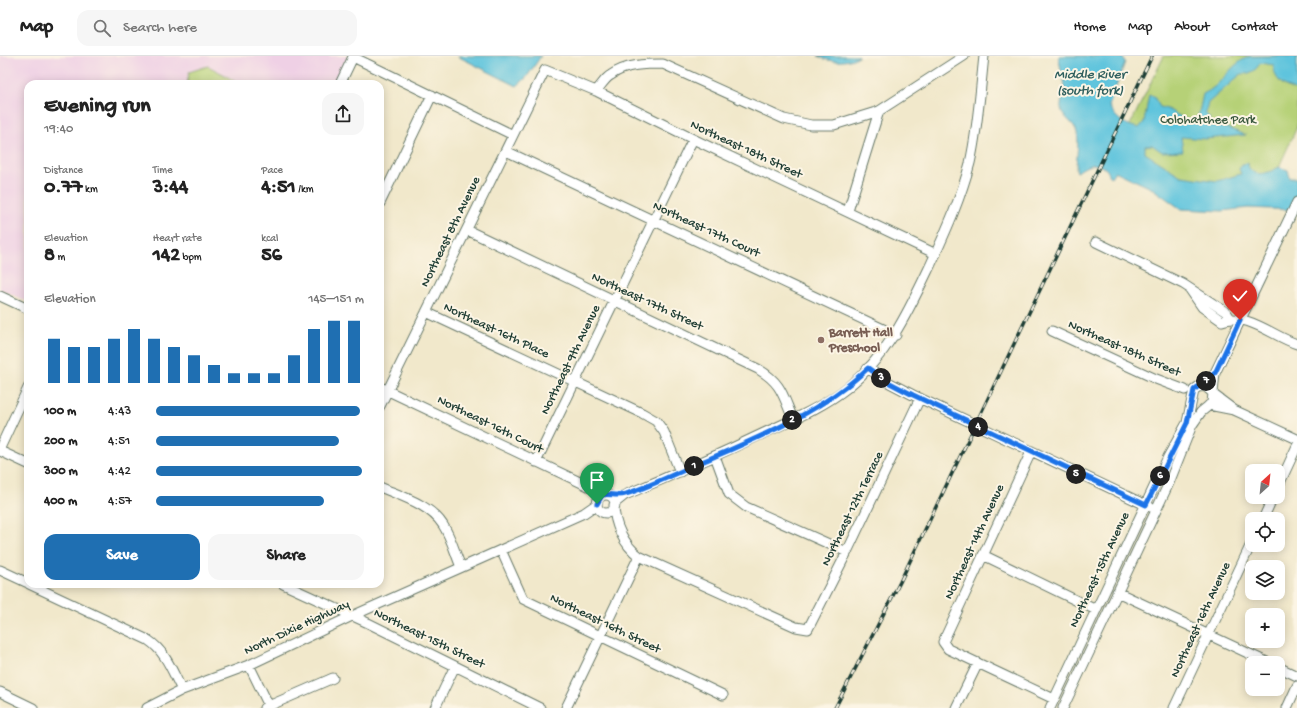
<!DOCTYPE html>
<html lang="en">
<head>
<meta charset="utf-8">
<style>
	body { margin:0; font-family:"Gochi Hand",sans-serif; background:#f6f6f6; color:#222; height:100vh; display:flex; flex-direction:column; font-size:15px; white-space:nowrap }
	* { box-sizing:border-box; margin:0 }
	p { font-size:13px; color:#767676 }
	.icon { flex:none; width:22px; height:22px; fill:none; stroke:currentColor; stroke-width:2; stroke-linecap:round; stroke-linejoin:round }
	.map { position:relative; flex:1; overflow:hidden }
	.sheet { position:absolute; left:24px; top:24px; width:360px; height:508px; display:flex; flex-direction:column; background:#fff; border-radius:12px; box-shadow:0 2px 10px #0003 }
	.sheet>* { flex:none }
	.needle { width:26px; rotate:27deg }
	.buttons { position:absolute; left:1245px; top:408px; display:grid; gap:8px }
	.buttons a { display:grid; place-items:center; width:40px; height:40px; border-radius:8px; background:#fff; box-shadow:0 2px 10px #0003; font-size:20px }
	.pin { position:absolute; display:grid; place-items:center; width:34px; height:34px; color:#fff; margin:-41px -17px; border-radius:50% 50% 50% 0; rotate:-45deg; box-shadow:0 0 4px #0007 }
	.pin .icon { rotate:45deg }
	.km { position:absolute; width:20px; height:20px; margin:-10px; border-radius:50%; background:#222; color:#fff; font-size:11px; line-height:20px; text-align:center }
	.round { display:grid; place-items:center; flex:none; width:42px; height:42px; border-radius:12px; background:#f6f6f6 }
	.headline { display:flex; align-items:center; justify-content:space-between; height:68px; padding:0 20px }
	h1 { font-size:22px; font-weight:700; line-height:30px }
	.figures { display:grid; grid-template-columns:repeat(3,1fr); gap:6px; height:68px; padding:4px 20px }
	.figures div { display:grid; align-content:center }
	.figures b { font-size:20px; font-weight:700 }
	.figures small { font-size:11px; font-weight:400 }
	.figures p { font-size:11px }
	.chart { height:112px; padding:8px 20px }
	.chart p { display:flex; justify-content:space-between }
	.chart svg { width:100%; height:72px; margin-top:4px; stroke:#1f6fb2; stroke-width:6 }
	.button { display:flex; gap:8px; margin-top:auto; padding:8px 20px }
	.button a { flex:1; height:46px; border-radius:12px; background:#1f6fb2; color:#fff; font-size:16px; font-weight:700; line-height:46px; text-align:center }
	.button a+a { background:#f6f6f6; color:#222 }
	ul { padding:0 20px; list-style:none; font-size:13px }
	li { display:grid; grid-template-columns:64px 48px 1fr; align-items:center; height:30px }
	li i { height:10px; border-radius:5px; background:#1f6fb2 }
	header { display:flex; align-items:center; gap:24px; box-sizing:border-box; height:56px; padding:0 20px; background:#fff; border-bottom:1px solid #e0e0e0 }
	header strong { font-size:19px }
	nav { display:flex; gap:22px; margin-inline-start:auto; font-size:14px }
	.search { width:280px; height:36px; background:#f6f6f6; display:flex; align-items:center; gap:10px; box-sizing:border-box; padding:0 14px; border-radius:12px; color:#767676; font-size:15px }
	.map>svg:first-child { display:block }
	.built { fill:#efd0e5 }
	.green { fill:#b6d177; stroke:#6a8756 }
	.water { fill:#5fc4dd; stroke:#3f8088 }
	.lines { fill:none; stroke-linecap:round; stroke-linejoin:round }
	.minor-casing { stroke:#687969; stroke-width:11 }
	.minor { stroke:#fff; stroke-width:9 }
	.rail-casing { stroke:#1f3d34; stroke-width:3.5 }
	.rail { stroke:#fcf5e5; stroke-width:2; stroke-dasharray:6; stroke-linecap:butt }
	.route-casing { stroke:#fff; stroke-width:8 }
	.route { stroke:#1a73e8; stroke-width:5 }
	.education-dot { fill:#8d6e63; stroke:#fcf5e5; stroke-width:1.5 }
	.labels { text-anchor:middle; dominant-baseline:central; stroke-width:4; stroke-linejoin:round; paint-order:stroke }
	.park-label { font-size:13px; fill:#3d5b41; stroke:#fcf5e5 }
	.street-label { font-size:13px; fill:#1f3d34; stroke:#fcf5e5 }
	.education-label { font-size:13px; font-weight:bold; fill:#785e54; stroke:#fcf5e5; text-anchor:start }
	.water-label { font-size:14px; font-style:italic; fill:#2f5f5e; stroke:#fcf5e5 }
</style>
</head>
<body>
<header>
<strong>Map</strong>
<div class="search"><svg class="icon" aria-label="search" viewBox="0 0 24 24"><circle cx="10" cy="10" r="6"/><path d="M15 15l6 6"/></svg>Search here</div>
<nav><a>Home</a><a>Map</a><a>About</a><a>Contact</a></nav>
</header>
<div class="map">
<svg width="1297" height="652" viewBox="0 0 1297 652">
	<rect width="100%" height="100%" fill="#fcf5e5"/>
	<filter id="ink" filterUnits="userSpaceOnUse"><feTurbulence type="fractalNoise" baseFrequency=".025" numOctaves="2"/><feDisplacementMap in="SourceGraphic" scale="8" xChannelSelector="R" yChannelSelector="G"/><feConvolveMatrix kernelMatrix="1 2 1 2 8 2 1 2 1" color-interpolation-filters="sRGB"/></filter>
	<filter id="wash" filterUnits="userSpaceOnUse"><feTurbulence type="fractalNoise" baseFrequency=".012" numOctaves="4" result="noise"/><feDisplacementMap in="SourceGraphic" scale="16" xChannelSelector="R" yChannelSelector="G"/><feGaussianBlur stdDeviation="0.9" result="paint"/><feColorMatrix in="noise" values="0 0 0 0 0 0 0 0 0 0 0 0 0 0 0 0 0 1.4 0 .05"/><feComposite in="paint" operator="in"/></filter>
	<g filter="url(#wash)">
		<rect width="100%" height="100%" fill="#f1e8cb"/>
		<!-- built -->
		<path class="built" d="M 0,0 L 348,0 L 334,28 L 28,28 L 28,246 L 0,233 Z"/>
		<!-- green -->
		<path class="green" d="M 1164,0 L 1277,0 L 1280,26 L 1286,30 L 1297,35 L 1297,71 L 1279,111 L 1271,116 L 1209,129 L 1177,127 L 1138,101 L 1128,73 Z
			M 208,10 L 225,19 L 238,28 L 187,28 L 189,16 Z"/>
		<!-- water -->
		<path class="water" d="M 457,0 L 541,0 L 526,22 L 517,30 Z
			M 818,0 L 859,0 C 848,7 830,7 818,0 Z
			M 1059,0 L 1122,0 L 1125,6 L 1109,50 C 1116,63 1124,69 1139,72 L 1144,66 L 1149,39 L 1154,41 L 1160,51 C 1171,53 1177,60 1188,64 L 1198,61 L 1203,38 C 1222,30 1229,9 1248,1 C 1255,0 1287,0 1297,0 L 1297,35 C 1285,31 1273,24 1274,9 L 1260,7 C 1256,15 1250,18 1241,18 L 1208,47 L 1205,57 L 1210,62 L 1207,69 L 1227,72 L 1246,79 L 1205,83 L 1181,81 L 1183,95 L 1162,96 L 1152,89 L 1145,90 L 1145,97 L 1181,120 L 1217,125 L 1241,118 L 1239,113 L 1242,108 L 1247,107 C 1252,123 1267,118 1279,111 L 1288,114 L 1290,122 L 1297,122 L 1297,154 L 1248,152 L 1222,155 L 1181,153 L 1153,133 L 1115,115 L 1111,121 C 1108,119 1109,116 1106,113 C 1096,104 1086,110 1077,116 C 1074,112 1080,87 1077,77 C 1075,66 1062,62 1061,52 C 1060,46 1065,39 1065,33 C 1065,23 1059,12 1059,0 Z"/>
	</g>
	<g filter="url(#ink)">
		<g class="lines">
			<defs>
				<path id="minor" d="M 340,28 L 353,1 L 513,79
					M 596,35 C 601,30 605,22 611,19 C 626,8 646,8 663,8 L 784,63 L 811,69 L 834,69 L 879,55 L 964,0
					M 506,95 L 896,279
					M 380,147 L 432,39
					M 848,155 L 879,55
					M 467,174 L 758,313 C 782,327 783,340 793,363
					M 1096,186 L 1183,228 L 1226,256 L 1230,262
					M 1189,232 L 1202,251 L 1222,265 C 1247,256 1274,281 1297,288
					M 0,240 L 28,253
					M 426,256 L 642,357 L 656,365 L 664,376 L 680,416
					M 1052,275 L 1156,323 L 1185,334
					M 868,312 L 886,325 L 913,339 L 1150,451
					M 380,331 L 607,439
					M 1209,349 L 1234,354 L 1214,339
					M 380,350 L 545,14 L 596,35 L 693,83 L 936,198
					M 1234,354 L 1297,383
					M 0,392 L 28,332
					M 0,395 L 28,408
					M 1031,396 L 943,586 L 948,593 L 1054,643
					M 715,400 L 729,438 L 746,451 L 847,496
					M 536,406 L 693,83
					M 380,431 C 400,440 430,448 443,469 C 451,481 455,497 461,511
					M 1278,431 L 1297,390
					M597 448a9 9 0 1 1 18 0a9 9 0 1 1-18 0Z
					M 615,447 L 625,439 C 673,419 720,398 766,376 C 794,363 823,351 847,332 C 889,299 909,254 931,208 C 946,175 961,142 970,107 C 978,72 980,36 984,0
					M 614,449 C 614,468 624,489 639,500 L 796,571 L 808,573 L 847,496 L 920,342
					M 1263,463 L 1273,441
					M 501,494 L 523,543 L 723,639
					M 983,499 L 1096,554
					M 0,514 L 28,527
					M 29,528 L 148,584 C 166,596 172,615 182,634
					M 283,528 L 368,567 L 540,652
					M 1117,536 L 1269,607
					M 249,609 L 270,652
					M 1278,611 L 1297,620
					M 0,636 L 33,652
					M 147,652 L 182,634 L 249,609 L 352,560 L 584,457 L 597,448
					M 264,652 L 333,622
					M 435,652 L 455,610
					M 566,652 L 639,500
					M 956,652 L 978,607
					M 1050,652 L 1168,401 L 1187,367 L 1194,334 L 1198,331 L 1205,330 L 1213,337
					M 1063,652 L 1169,427 L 1192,369 L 1201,356 L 1212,347 L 1215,317 L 1297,146
					M 1174,652 L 1252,486
					M 1287,652 L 1297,630"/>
			</defs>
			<!-- minor casing -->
			<use href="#minor" class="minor-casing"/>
			<!-- minor -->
			<use href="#minor" class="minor"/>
			<defs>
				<path id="rail" d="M 835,652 L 900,526 L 1152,0"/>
			</defs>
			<!-- rail casing -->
			<use href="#rail" class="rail-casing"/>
			<!-- rail -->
			<use href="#rail" class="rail"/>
		</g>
	</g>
	<g class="lines" filter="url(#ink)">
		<defs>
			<path id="route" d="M 597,448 L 602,439 C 609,437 617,441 626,438 C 651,430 677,417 702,406 C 760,381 822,356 868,312 L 886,325 L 913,339 L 1146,449 L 1187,367 L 1194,334 L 1215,317 L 1240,264"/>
		</defs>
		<!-- route casing -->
		<use href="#route" class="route-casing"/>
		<!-- route -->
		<use href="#route" class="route"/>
	</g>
	<!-- markers -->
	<circle class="education-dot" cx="821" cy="284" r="4"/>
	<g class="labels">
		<!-- park labels -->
		<g class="park-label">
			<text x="1208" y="64">Colohatchee Park</text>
		</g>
		<!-- street labels -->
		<g class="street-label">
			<text transform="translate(746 94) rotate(25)">Northeast 18th Street</text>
			<text transform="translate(706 174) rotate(25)">Northeast 17th Court</text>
			<text transform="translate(451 176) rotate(-64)">Northeast 8th Avenue</text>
			<text transform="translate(647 246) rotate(25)">Northeast 17th Street</text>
			<text transform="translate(496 275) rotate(25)">Northeast 16th Place</text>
			<text transform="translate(1124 293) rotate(24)">Northeast 18th Street</text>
			<text transform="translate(571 304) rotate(-64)">Northeast 9th Avenue</text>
			<text transform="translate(490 369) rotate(26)">Northeast 16th Court</text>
			<text transform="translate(853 453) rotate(-64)">Northeast 12th Terrace</text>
			<text transform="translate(975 486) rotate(-65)">Northeast 14th Avenue</text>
			<text transform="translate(1100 514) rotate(-65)">Northeast 15th Avenue</text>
			<text transform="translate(1201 564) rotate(-65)">Northeast 16th Avenue</text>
			<text transform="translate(605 568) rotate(26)">Northeast 16th Street</text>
			<text transform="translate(297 572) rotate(-25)">North Dixie Highway</text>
			<text transform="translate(429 583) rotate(26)">Northeast 15th Street</text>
		</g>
		<!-- education labels -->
		<g class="education-label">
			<text x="829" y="277">Barrett Hall<tspan x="829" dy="15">Preschool</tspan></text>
		</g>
		<!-- water labels -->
		<g class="water-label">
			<text x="1090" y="19">Middle River<tspan x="1090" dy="16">(south fork)</tspan></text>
		</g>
	</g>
</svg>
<div class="buttons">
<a><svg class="needle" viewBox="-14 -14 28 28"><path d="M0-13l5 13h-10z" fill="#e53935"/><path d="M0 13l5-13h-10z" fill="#767676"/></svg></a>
<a><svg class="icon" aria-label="locate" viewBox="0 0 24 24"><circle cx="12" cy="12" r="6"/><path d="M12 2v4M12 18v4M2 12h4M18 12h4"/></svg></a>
<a><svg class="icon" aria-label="layers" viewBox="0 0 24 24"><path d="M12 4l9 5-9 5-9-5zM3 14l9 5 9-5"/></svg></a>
<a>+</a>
<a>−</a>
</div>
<div class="pin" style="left:597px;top:448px;background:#1e9e55"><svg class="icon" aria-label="arrive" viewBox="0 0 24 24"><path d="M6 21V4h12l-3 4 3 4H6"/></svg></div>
<div class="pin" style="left:1240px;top:264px;background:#d93025"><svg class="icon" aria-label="check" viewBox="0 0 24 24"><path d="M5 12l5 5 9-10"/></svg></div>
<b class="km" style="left:694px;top:410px">1</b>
<b class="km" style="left:792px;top:364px">2</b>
<b class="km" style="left:881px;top:322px">3</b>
<b class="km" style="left:978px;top:371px">4</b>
<b class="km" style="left:1076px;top:418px">5</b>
<b class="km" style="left:1160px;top:420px">6</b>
<b class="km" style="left:1206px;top:325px">7</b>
<section class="sheet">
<div class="headline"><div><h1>Evening run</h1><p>19:40</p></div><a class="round"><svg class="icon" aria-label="share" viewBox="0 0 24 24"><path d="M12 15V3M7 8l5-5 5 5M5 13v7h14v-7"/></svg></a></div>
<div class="figures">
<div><p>Distance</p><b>0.77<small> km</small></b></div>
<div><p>Time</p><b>3:44</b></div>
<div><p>Pace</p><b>4:51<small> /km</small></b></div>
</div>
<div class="figures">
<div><p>Elevation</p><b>8<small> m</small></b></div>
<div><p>Heart rate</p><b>142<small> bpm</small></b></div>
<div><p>kcal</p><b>56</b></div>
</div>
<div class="chart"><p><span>Elevation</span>145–151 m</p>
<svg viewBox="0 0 160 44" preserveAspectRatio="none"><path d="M5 44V17M15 44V22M25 44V22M35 44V17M45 44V11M55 44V17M65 44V22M75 44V27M85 44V33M95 44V38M105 44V38M115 44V38M125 44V27M135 44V11M145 44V6M155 44V6"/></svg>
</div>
<ul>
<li><b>100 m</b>4:43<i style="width:98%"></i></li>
<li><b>200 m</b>4:51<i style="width:88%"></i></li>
<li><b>300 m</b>4:42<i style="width:99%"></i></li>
<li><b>400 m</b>4:57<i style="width:81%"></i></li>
</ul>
<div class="button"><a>Save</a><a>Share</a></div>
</section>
</div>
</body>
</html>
